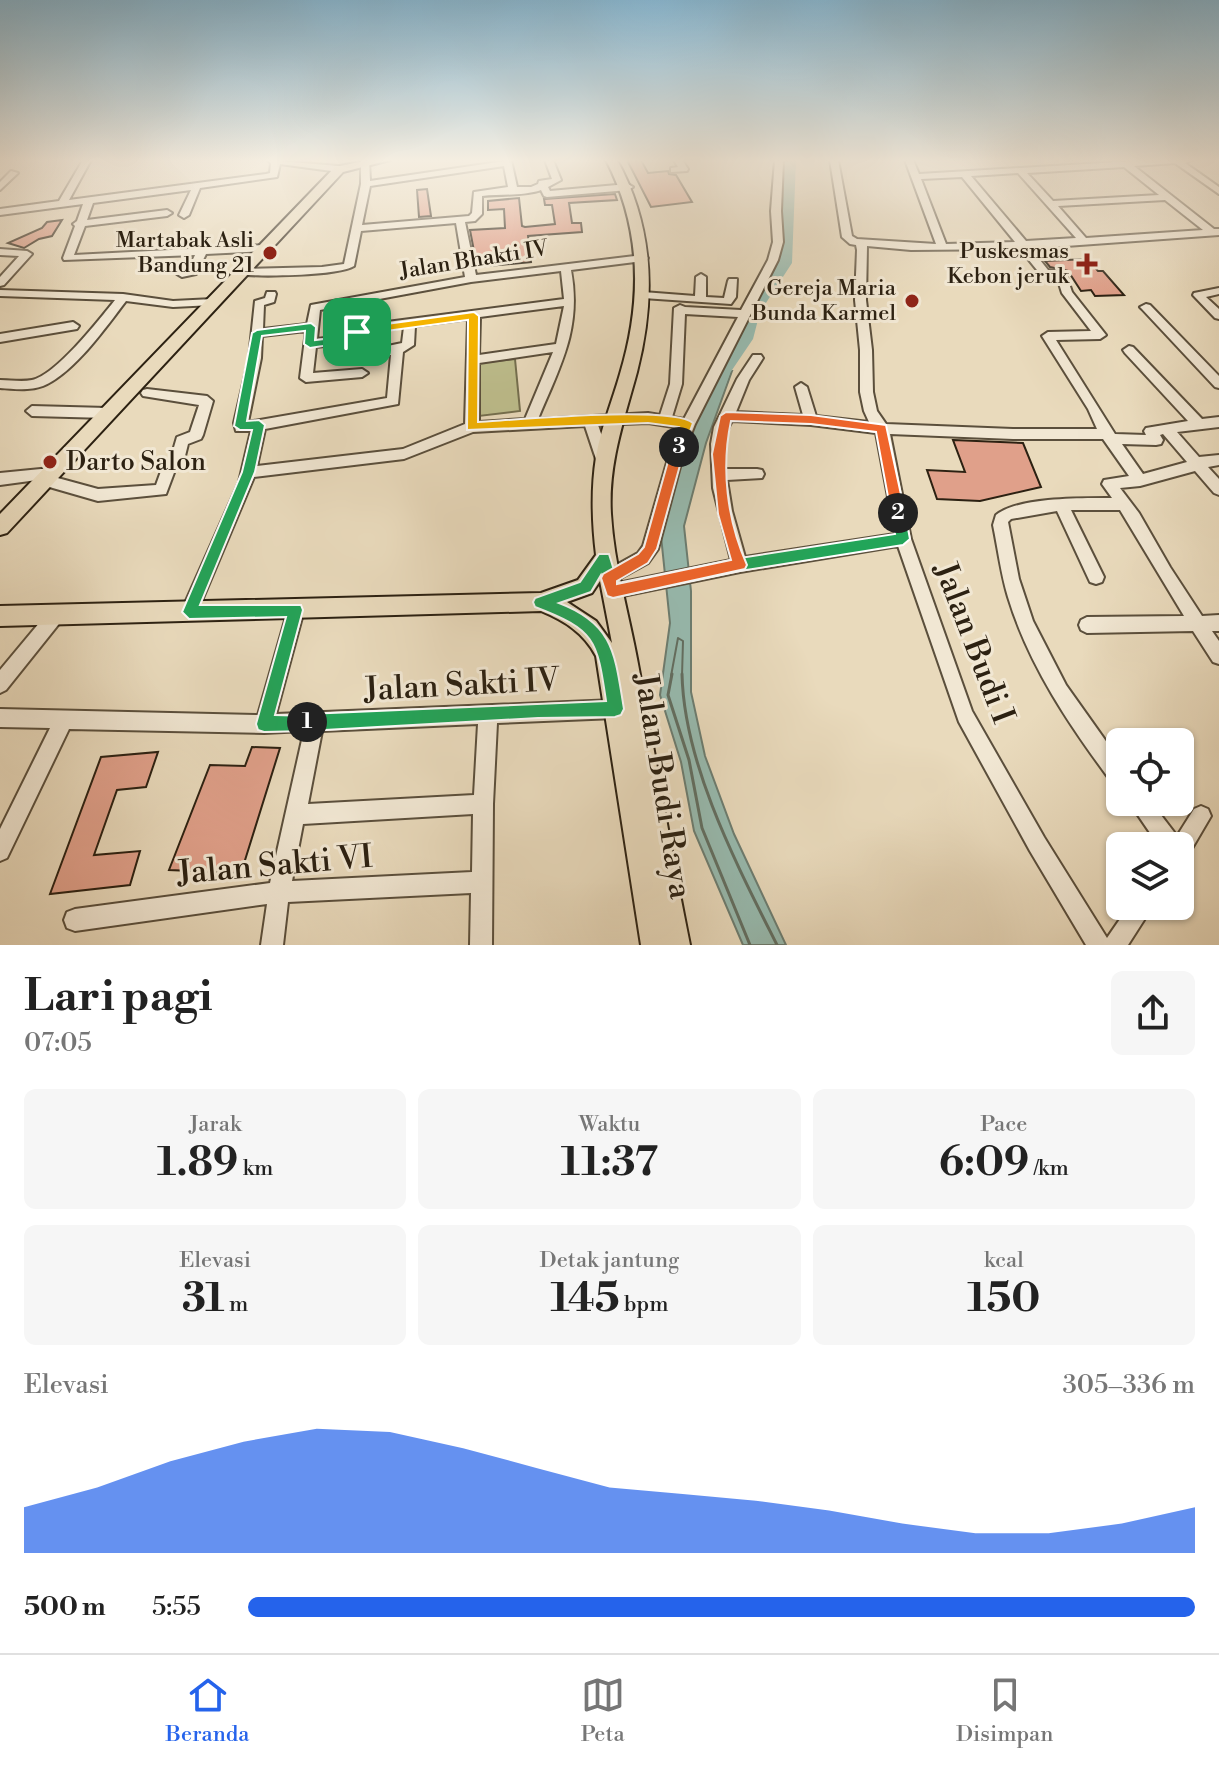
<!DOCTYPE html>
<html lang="id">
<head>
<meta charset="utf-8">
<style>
	body { margin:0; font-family:"Libre Bodoni",serif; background:#f6f6f6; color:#222; height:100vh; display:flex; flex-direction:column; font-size:30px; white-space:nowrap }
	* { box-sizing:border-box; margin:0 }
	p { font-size:26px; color:#767676 }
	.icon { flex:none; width:44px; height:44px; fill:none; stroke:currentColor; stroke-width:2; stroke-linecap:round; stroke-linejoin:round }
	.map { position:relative; height:945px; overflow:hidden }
	.drawer { display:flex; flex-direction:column; background:#fff; flex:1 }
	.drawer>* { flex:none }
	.buttons { position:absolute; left:1106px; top:728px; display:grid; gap:16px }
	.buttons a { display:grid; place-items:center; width:88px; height:88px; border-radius:12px; background:#fff; box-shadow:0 2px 6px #0004; font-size:40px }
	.pin { position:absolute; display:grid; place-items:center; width:68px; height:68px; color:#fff; margin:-34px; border-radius:16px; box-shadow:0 4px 12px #0006 }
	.km { position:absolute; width:40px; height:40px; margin:-20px; border-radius:50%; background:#222; color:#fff; font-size:22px; line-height:40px; text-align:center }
	.round { display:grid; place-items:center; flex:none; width:84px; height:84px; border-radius:12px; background:#f6f6f6 }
	.headline { display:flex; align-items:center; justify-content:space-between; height:136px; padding:0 24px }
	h1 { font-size:44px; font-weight:700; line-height:60px }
	.metrics { display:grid; grid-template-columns:repeat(3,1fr); gap:12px; height:136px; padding:8px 24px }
	.metrics div { display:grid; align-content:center; border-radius:12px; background:#f6f6f6; text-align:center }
	.metrics b { font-size:40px; font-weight:700 }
	.metrics small { font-size:22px; font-weight:400 }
	.metrics p { font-size:22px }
	.chart { height:224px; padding:16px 24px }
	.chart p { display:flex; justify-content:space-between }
	.chart svg { width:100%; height:144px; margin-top:8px; fill:#2563eb; opacity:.7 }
	ul { padding:0 24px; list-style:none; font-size:26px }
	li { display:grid; grid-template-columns:128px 96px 1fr; align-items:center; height:60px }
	li i { height:20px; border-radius:10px; background:#2563eb }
	.dock { display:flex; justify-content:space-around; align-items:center; height:112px; border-top:2px solid #e0e0e0; background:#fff; font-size:22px; color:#767676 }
	.dock a { display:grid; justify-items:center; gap:4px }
	.dock .selected { color:#2563eb }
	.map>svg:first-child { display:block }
	.green { fill:#bdbd8c; stroke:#746f4f; stroke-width:2 }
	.water { fill:#97bbb0; stroke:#6c7d71; stroke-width:2 }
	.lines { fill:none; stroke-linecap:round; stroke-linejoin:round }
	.shore-far1 { stroke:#626e61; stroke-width:2 }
	.shore { stroke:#626e61; stroke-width:3 }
	.river { fill:#97bbb0; fill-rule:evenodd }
	.building { fill:#e0a08a; stroke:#2c2112; stroke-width:2 }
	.minor-casing { stroke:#5b4f3c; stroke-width:4 }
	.major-casing { stroke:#2c2112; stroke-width:4 }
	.minor { fill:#f1e7d3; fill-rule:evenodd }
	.major { fill:#e9dabc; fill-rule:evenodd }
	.split-1 { fill:#22a559; stroke:#fff; stroke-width:2 }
	.split-2 { fill:#22a559; stroke:#fff; stroke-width:2 }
	.split-3 { fill:#f0652b; stroke:#fff; stroke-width:2 }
	.split-4 { fill:#f5b400; stroke:#fff; stroke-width:2 }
	.poi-dot { fill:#8f2418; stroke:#f1e7d3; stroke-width:3 }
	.labels { text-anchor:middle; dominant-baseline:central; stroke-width:6; stroke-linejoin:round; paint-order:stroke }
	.far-poi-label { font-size:22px; fill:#2c2112; stroke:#f1e7d3; text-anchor:end }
	.far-street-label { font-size:22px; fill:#2c2112; stroke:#f1e7d3 }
	.poi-label { font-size:26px; fill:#2c2112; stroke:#f1e7d3; text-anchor:start }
	.near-street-label { font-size:32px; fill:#2c2112; stroke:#f1e7d3 }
</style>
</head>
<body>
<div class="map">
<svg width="1219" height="945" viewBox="0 0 1219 945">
	<rect width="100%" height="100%" fill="#e9dabc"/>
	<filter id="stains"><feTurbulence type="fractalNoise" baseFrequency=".0025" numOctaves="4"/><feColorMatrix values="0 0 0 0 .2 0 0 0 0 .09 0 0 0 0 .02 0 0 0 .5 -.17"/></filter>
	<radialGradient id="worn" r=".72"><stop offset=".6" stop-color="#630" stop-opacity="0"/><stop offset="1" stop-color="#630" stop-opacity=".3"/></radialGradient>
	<!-- green -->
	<path class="green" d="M 515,359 L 520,411 L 479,416 L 477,363 Z"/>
	<!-- water -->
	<path class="water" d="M 732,371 L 706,443 L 684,526 L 691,591 L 691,692 L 705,756 L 734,834 L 786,945 L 743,945 L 694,831 L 681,762 L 660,695 L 670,623 L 661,536 L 680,444 L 717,372 Z"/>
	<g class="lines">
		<!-- shore-far1 -->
		<path class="shore-far1" d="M 671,676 L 678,638 L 683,641 L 682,676"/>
		<!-- shore -->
		<path class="shore" d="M 672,674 L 668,695 L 689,760 L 702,828 L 750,945
			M 682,674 C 684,765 737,865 777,945"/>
		<!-- river -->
		<path class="river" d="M 784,160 L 796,160 L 792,263 L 760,312 L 753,339 L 730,373 L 721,397 L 709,397 L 707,393 L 714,372 L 738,338 L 746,312 L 778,263 Z"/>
	</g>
	<!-- building -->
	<path class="building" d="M 627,160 L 641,160 L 648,173 L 668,171 L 669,174 L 676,175 L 692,202 L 651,207 Z
		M 427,189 L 431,216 L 419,217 L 417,190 Z
		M 615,194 L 617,200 L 569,203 L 572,223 L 581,223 L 582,232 L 528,236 L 531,262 L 477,267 L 470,230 L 505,228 L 504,209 L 488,210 L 488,201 L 519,198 L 522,226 L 525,227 L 555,224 L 552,205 L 545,205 L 544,199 Z
		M 62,220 L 52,236 L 39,239 L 24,248 L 8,243 L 42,228 L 47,222 Z
		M 1088,259 L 1098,271 L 1103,271 L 1124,295 L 1095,296 L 1091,290 L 1081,291 L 1068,271 L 1050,267 L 1045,261 Z
		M 953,440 L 1023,443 L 1041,487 L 980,501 L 937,499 L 927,470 L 965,472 Z
		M 252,747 L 280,748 L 241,873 L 169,870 L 210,765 L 245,766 Z
		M 158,752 L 146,787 L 117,790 L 94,855 L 140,851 L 130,885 L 50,894 L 101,757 Z"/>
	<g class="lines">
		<defs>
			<path id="minor" d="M 83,160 L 91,160 L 69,200 L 266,174 L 270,173 L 271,163 L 267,160 L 339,166 L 343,169 L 339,172 L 280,164 L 277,177 L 200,188 L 189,215 L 184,218 L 179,215 L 191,190 L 93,203 L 87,220 L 167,210 L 172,213 L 167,216 L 85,226 L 74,255 L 264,245 L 269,248 L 264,251 L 206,254 L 196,274 L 182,277 L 177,274 L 188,270 L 195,255 L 64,260 L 63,258 L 75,226 L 73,224 L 77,221 L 83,204 L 0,215 L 0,209 L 59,201 Z
				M 361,160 L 369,160 L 370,181 L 511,160 L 517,187 L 531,187 L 538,184 L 539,181 L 552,179 L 545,160 L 553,160 L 561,180 L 548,187 L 550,191 L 628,184 L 633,187 L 628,190 L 547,197 L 544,196 L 541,190 C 524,196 500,194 482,196 L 482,214 L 475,221 L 465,222 L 476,275 L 643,255 L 648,258 L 643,261 L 571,270 C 582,329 560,366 538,419 L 648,413 L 660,415 L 670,384 L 674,308 L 680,305 L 685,307 L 741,310 L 768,260 L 773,242 L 771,211 L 775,160 L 783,160 L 781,211 L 783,242 L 778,260 L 695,424 L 684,452 L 658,549 L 648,563 L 608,585 L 602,583 L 600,578 L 602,573 L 638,553 L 643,546 L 670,452 L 680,428 L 648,423 L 598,425 L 611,462 L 604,467 L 597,462 L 585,426 L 473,432 L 404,459 L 254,477 L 195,617 L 189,619 L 183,617 L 181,612 L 239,482 L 251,431 L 236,431 L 234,423 L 249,358 L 255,301 L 265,298 L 267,292 L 275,292 L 276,294 L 274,302 L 264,305 L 263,329 L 307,324 L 311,305 L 465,277 L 456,223 L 361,231 L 354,266 C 337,276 259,277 237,274 L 237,270 L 241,269 L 322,267 L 344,264 L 361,184 ZM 504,166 L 508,187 L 474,192 L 472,213 L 469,216 L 362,225 L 370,186 ZM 561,271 L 564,299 L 364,325 L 342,336 L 317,339 L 320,310 L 471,282 ZM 564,306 L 556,344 L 479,355 L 480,317 ZM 685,314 L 738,317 L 684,419 L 672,417 L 682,384 ZM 468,319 L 465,424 L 403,449 L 257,466 L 265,429 L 398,404 L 403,352 L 414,345 L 415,326 ZM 404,327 L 402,343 L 383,347 L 381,340 L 377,339 L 371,343 L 374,355 L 391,355 L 387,398 L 248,422 L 261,358 L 262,336 L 306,331 L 300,378 L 306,382 L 362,377 L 368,373 L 362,369 L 313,373 L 316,347 L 349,343 L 367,332 ZM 553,352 L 525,419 L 479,422 L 479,363 Z
				M 674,160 L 682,160 L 688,169 L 687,171 L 671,172 L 671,168 L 678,167 Z
				M 830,160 L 838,160 L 852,236 L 857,239 L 936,244 L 905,160 L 913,160 L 919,174 L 1151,160 L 1192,160 L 1185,163 L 1219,187 L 1219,194 L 1175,163 L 1134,166 L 1214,229 L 1219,229 L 1219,235 L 1024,249 L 911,250 L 867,246 L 866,300 L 872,350 L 873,392 L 877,411 L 886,424 L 1013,429 L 1097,429 L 1088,409 L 1042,336 L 1048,332 L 1091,331 L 1062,293 L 1057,277 L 1041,275 L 1024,254 L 1023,252 L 1028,249 L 1032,250 L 1048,270 L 1065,272 L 1072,292 L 1106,335 L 1100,339 L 1056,340 L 1115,434 L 1146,435 L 1144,431 L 1146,428 L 1188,421 L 1125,353 L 1123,350 L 1129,346 L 1133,347 L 1202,419 L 1219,417 L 1219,427 L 1177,432 L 1199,457 L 1219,455 L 1219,465 L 1208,467 L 1219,479 L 1219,495 L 1214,493 L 1195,471 L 1140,486 L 1120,488 L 1139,513 L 1170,567 L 1202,616 L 1219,615 L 1219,631 L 1212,631 L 1219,641 L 1219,664 L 1213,662 L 1193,631 L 1087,633 L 1081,630 L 1079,625 L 1081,620 L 1087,617 L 1184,616 L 1120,510 L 1071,510 L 1104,577 L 1102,582 L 1096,584 L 1090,582 L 1057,511 L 1011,519 L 1008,522 L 1019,579 L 1033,621 L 1066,685 L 1120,761 L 1120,787 L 1113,784 C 1070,726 1029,666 1008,597 C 1001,574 998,549 993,525 L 996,515 C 1018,497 1083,498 1112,498 L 1102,484 L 1104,480 L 1129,476 L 1103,439 L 1013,439 L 890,434 L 911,539 L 972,711 L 1044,837 L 1107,938 L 1129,906 L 1153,906 L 1128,945 L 1086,945 L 1030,851 L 959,722 L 898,546 L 740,572 L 613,598 L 607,596 L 605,591 L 607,586 L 613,584 L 731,560 L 713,488 L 711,444 L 714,427 L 737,379 L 753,355 L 761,355 L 763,358 L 749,380 L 736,412 L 803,415 L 795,387 L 801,383 L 807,387 L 816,416 L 869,422 L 864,411 L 860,392 L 860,350 L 855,300 L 857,250 L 856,245 L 850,244 L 842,237 ZM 1124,167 L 1159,195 L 1053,201 L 1027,173 ZM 1018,173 L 1076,238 L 1026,241 L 971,176 ZM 962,177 L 1015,242 L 946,244 L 921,179 ZM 1165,200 L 1203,230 L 1086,238 L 1058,206 ZM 732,421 L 811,425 L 876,433 L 895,534 L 745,557 L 732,511 L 727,480 L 762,478 L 764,474 L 762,470 L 757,469 L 725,469 C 724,453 723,435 732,421 ZM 1163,434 L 1187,462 L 1143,474 L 1122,444 L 1156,445 L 1161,444 L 1163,440 L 1160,435 Z
				M 11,171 L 18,173 L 0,190 L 0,182 Z
				M 0,249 L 27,251 L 32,254 L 4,285 L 0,286 L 0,277 L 19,256 L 0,255 Z
				M 701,274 L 706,277 L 706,297 L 724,298 L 728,281 L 729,279 L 737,279 L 736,297 L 731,304 L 643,298 L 638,295 L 643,292 L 695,296 L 696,277 Z
				M 1219,288 L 1219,294 L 1206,297 L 1219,309 L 1219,319 L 1215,318 L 1193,295 L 1194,293 Z
				M 0,290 L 123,294 L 173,301 L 213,299 L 219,302 L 213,305 L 173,307 L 126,301 C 106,327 74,373 43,386 C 30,391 14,389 0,388 L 0,380 C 10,380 22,382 32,380 C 56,375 99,320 115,300 L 0,296 Z
				M 1146,304 L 1150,305 L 1219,376 L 1219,388 L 1215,387 L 1142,309 L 1140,307 Z
				M 73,322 L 79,326 L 77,329 L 0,342 L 0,334 Z
				M 147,389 L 207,396 L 213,401 L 203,435 L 201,439 L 188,444 L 183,464 L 175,470 L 166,494 L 98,501 L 39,484 L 37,480 L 0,485 L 0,473 L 51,468 L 56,469 L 58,473 L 54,477 L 98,489 L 156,485 L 164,463 L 170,461 L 177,437 L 190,432 L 199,405 L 143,396 L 141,393 L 143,390 Z
				M 32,406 L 107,408 L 113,413 L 107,418 L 32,416 L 26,411 Z
				M 296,603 L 302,605 L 304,610 L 276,714 L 615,700 L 621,703 L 624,709 L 621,715 L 615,718 L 497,723 L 493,804 L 492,945 L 470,945 L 471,893 L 288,902 L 283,945 L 261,945 L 267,904 L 75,931 L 67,928 L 64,920 L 67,912 L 75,909 L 270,883 L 304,731 L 264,733 L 69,729 L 7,858 L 0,861 L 0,829 L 50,728 L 0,727 L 0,709 L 258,715 L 288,610 L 290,605 ZM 478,724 L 474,795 L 308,804 L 322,731 ZM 473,814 L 472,872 L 292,881 L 303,824 Z
				M 56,608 L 62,610 L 64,615 L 62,620 L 6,690 L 0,693 L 0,670 L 50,610 Z
				M 1129,802 L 1151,802 L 1177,836 L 1194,809 L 1201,806 L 1208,809 L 1211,816 L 1187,857 L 1180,860 L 1180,846 L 1159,846 Z"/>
			<path id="major" d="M 369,160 L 390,160 L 343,172 L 7,533 L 0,535 L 0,514 L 335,167 Z
				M 606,160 L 617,160 C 654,227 656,298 637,372 C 624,420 608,464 611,514 C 614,565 629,614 638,664 C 656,758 671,852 690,945 L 641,945 L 596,656 C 584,633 565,621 541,611 L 0,626 L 0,606 L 541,593 L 578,580 L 596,555 C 592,522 591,489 596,457 C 601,428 612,402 620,374 C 642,301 642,229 606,160 ZM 600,581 L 601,586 L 612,643 L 596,621 L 567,602 L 592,593 Z"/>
		</defs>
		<!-- minor casing -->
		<use href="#minor" class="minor-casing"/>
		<!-- major casing -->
		<use href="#major" class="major-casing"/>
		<!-- minor -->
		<use href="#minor" class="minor"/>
		<!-- major -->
		<use href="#major" class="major"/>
	</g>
	<!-- sky -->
	<linearGradient id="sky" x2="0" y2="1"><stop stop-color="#87b7d2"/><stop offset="0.55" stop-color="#f5eee1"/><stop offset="1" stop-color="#f5eee1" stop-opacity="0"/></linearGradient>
	<rect width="1219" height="292" fill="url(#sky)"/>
	<!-- split-1 -->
	<path class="split-1" d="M 311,323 L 316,327 L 315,340 L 342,337 L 357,328 L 363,332 L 349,342 L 310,348 L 304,344 L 305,331 L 262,336 L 247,421 L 259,420 L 265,425 L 255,472 L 200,605 L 301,605 L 303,610 L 275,715 L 313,716 L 316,722 L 313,728 L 307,731 L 264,732 L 258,730 L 256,724 L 286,617 L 189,619 L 182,612 L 242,472 L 252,430 L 240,430 L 234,426 L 252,333 L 257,330 Z"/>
	<!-- split-2 -->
	<path class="split-2" d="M 898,507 L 905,513 L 910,539 L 903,545 L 740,571 L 613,598 L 607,596 L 601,575 L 591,592 L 559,603 C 615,624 615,656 624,709 L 621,715 L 615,717 L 538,718 L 307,731 L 301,728 L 299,722 L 301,716 L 307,714 L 606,701 C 597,639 595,630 535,607 L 533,602 L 535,598 L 580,582 L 599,554 L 609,554 L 618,583 L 740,558 L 895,534 L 891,513 Z"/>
	<!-- split-3 -->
	<path class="split-3" d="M 726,412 L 811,415 L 886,425 L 905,513 L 903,517 L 898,519 L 891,513 L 876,432 L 811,424 L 731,421 C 721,468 727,520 747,565 L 745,569 L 613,598 L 607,596 L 601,578 L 603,574 L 638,554 L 644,547 L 672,447 L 679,442 L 685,447 L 657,549 L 648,563 L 617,581 L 617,584 L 731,560 L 718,514 L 712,454 L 720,416 Z"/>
	<!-- split-4 -->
	<path class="split-4" d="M 474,312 L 479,316 L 478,422 C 513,420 673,405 693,423 L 683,450 L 679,452 L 672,447 L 679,427 L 648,423 L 467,430 L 468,320 L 357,335 L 352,332 L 357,328 Z"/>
	<!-- markers -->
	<g class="poi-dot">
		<circle cx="270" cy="253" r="8"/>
		<path d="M1083 252h8v8h8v8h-8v8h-8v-8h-8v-8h8z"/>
		<circle cx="912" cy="301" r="8"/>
		<circle cx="50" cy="462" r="8"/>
	</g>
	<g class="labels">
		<!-- far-poi labels -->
		<g class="far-poi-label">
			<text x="254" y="240">Martabak Asli<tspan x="254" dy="25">Bandung 21</tspan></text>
			<text x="1069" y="251">Puskesmas<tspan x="1069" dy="25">Kebon jeruk</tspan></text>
			<text x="896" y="288">Gereja Maria<tspan x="896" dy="25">Bunda Karmel</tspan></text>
		</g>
		<!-- far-street labels -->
		<g class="far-street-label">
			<text transform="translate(474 260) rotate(-9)">Jalan Bhakti IV</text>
		</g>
		<!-- poi labels -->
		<g class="poi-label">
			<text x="66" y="462">Darto Salon</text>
		</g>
		<!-- near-street labels -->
		<g class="near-street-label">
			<text transform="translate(974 643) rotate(69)">Jalan Budi I</text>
			<text transform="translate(462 685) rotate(-3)">Jalan Sakti IV</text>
			<text transform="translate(663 786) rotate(81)">Jalan Budi Raya</text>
			<text transform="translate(275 865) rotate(-5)">Jalan Sakti VI</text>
		</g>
	</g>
	<rect width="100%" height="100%" filter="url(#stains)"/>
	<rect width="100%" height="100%" fill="url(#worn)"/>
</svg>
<div class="buttons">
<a><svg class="icon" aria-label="locate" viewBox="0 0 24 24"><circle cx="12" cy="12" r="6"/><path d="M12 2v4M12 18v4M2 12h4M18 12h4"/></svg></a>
<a><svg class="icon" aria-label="layers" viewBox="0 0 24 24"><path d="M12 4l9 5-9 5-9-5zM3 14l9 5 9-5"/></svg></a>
</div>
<div class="pin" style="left:357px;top:332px;background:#1e9e55"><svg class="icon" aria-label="arrive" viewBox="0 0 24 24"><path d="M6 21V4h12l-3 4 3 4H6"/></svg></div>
<b class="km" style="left:307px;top:722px">1</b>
<b class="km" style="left:898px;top:513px">2</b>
<b class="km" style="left:679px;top:447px">3</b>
</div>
<section class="drawer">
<div class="headline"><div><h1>Lari pagi</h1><p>07:05</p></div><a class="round"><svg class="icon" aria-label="share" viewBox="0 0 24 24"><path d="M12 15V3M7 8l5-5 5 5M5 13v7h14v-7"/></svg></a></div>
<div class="metrics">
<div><p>Jarak</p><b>1.89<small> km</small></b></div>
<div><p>Waktu</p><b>11:37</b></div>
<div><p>Pace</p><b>6:09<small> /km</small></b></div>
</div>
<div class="metrics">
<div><p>Elevasi</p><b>31<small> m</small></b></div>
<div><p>Detak jantung</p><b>145<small> bpm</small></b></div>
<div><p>kcal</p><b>150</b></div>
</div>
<div class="chart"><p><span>Elevasi</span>305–336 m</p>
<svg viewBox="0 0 160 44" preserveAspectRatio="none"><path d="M0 44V30L10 24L20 16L30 10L40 6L50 7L60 12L70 18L80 24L90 26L100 28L110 31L120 35L130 38L140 38L150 35L160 30V44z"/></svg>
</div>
<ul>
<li><b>500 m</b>5:55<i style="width:100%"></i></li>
</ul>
</section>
<nav class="dock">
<a class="selected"><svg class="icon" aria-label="home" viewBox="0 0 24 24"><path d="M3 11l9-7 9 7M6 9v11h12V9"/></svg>Beranda</a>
<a><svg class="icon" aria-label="map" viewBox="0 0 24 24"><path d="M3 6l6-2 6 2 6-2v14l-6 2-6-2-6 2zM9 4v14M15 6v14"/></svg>Peta</a>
<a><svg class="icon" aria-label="saved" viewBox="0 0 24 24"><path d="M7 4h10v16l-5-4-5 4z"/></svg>Disimpan</a>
</nav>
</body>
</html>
